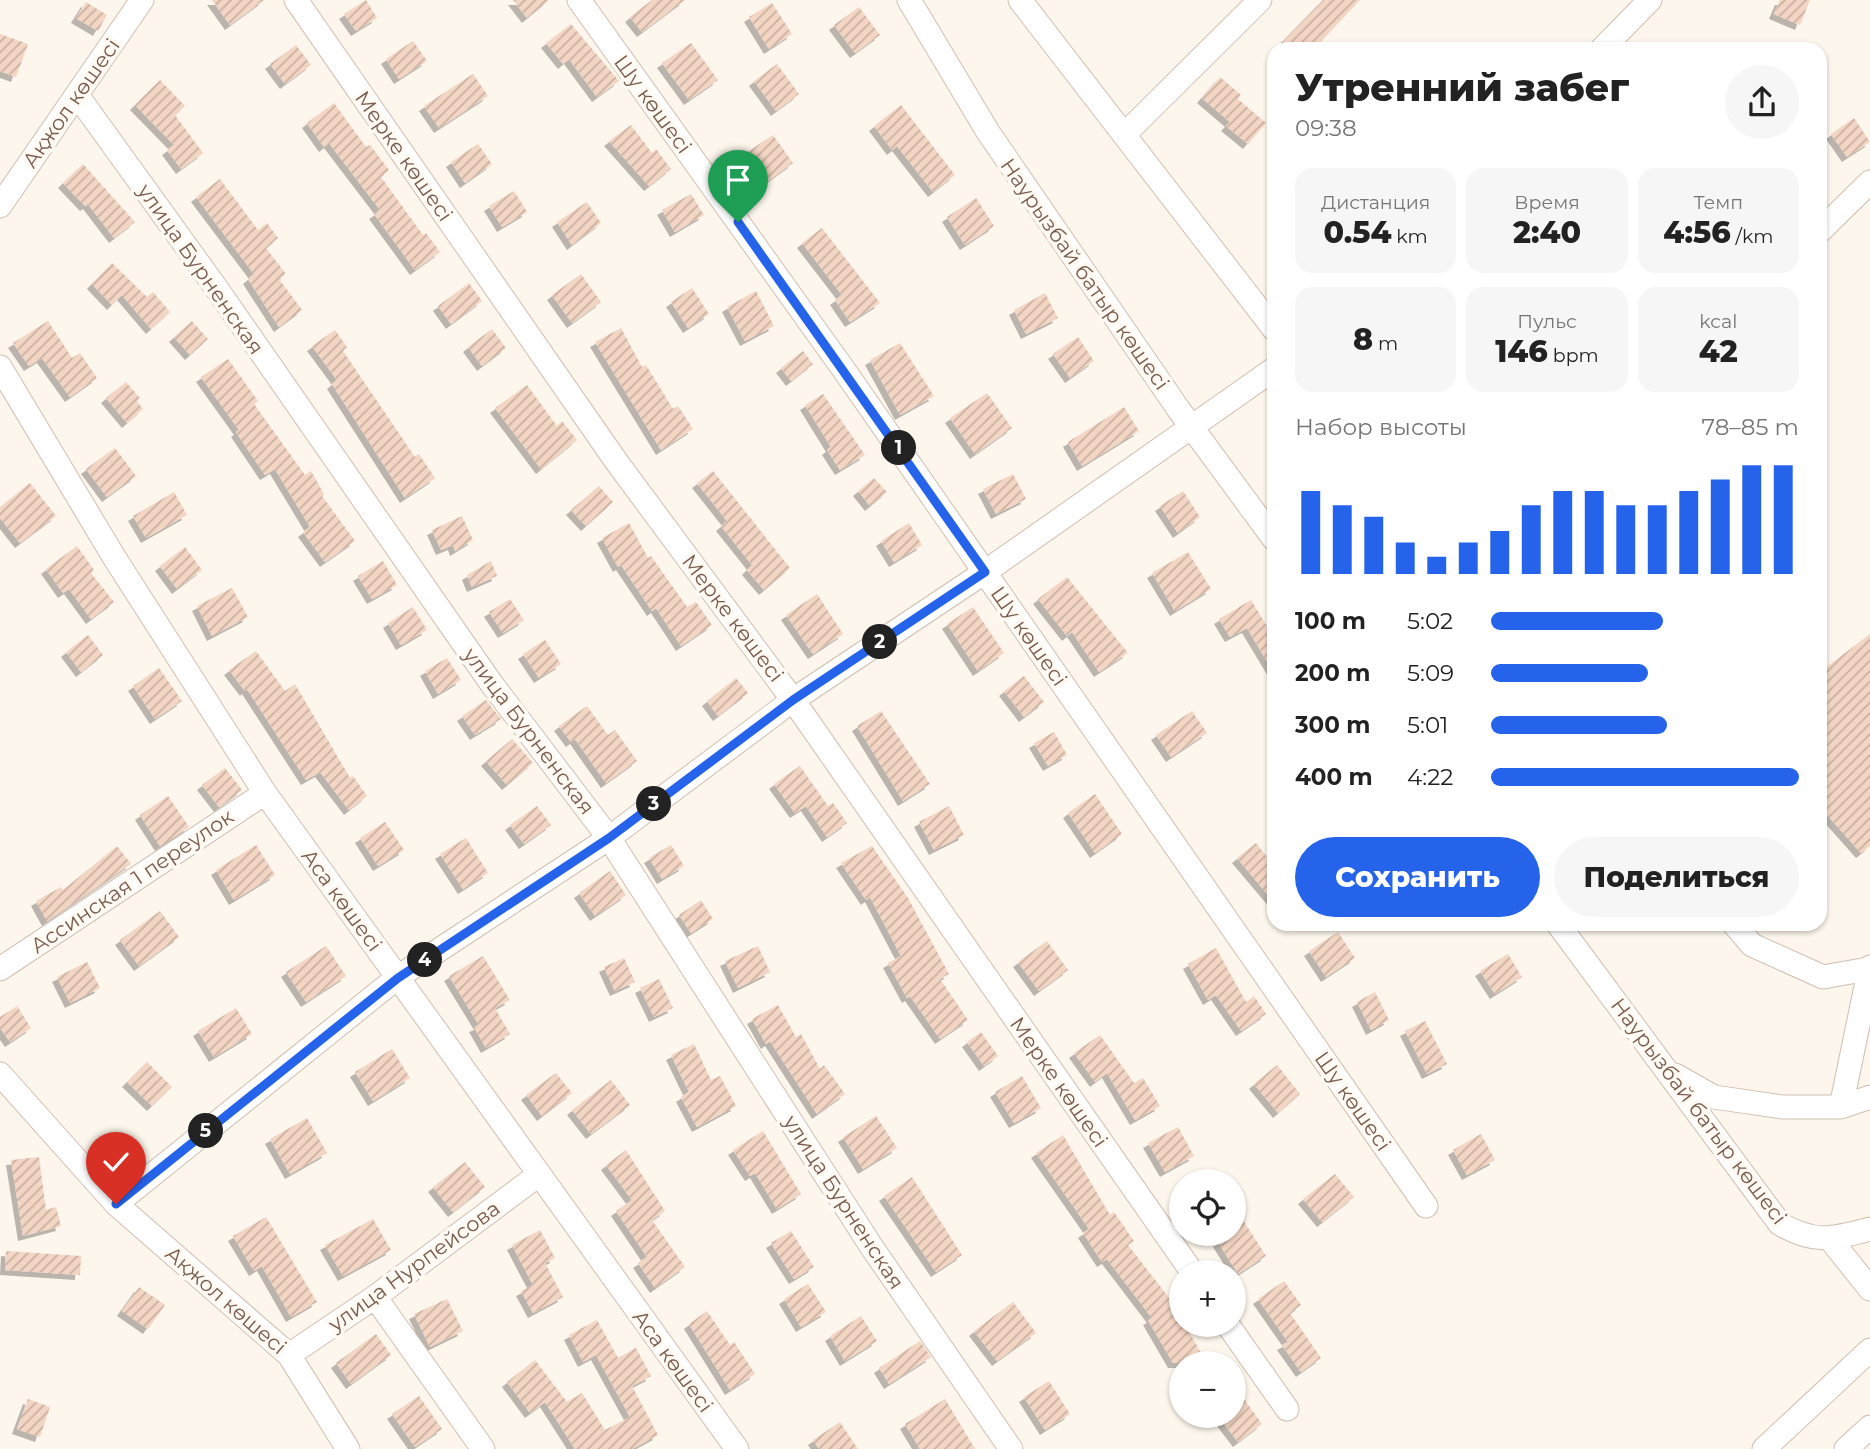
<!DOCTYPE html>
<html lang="ru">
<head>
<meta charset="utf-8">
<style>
	body { margin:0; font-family:Montserrat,sans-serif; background:#f6f6f6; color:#222; height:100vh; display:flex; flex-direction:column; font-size:26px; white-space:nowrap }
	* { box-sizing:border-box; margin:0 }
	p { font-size:23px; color:#767676 }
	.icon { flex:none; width:38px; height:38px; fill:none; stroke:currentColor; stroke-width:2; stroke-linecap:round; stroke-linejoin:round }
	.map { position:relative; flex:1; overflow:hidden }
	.panel { position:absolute; left:1267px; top:42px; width:560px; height:889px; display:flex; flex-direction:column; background:#fff; border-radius:21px; box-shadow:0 2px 5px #0004 }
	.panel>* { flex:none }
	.buttons { position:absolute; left:1169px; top:1169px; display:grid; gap:14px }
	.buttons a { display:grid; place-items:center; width:77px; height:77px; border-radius:50%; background:#fff; box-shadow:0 2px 5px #0004; font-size:35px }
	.pin { position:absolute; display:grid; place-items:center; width:60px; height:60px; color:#fff; margin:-72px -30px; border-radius:50% 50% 50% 0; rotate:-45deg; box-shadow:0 0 7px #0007 }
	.pin .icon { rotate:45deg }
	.km { position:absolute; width:35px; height:35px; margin:-18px; border-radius:50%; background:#222; color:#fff; font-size:19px; line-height:35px; text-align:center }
	.round { display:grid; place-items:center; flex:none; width:74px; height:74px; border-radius:37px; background:#f6f6f6 }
	.summary { display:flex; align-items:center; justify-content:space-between; height:119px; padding:0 28px }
	h1 { font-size:38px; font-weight:800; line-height:52px }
	.stats { display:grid; grid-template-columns:repeat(3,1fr); gap:10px; height:119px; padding:7px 28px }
	.stats div { display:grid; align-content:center; border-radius:18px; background:#f6f6f6; text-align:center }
	.stats b { font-size:30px; font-weight:800 }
	.stats small { font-size:19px; font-weight:400 }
	.stats p { font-size:19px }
	.chart { height:196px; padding:14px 28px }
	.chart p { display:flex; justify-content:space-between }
	.chart svg { width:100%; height:126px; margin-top:7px; stroke:#2563eb; stroke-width:6 }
	.primary-button { display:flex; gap:14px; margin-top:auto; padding:14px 28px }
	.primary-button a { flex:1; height:80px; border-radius:42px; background:#2563eb; color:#fff; font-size:28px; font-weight:800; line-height:80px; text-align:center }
	.primary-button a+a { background:#f6f6f6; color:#222 }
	ul { padding:0 28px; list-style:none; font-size:23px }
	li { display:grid; grid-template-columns:112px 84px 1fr; align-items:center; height:52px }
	li i { height:18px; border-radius:9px; background:#2563eb }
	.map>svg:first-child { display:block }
	.building { fill:url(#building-hatch); filter:url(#shadow) }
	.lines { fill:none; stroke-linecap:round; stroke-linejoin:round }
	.minor-casing { stroke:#d1beb0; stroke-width:25 }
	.minor { stroke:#fff; stroke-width:23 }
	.route-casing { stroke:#fff; stroke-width:14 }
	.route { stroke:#2563eb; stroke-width:9 }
	.labels { text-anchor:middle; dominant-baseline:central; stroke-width:7; stroke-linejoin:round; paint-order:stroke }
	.street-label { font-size:21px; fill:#7a5c4d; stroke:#fffaf3 }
</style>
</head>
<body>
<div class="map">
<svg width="1870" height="1449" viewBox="0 0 1870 1449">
	<defs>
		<pattern id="building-hatch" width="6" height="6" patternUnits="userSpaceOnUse" patternTransform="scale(1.75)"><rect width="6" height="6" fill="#f3d5c3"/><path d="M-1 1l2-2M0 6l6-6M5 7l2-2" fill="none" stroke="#cab0a1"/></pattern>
		<filter id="shadow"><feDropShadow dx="-5" dy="5" stdDeviation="0" flood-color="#0004"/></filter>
	</defs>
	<rect width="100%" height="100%" fill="#fdf6ec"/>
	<!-- building -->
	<path class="building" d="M 212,0 L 264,0 L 230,25 Z
		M 366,0 L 377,18 L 356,31 L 344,14 Z
		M 513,0 L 549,0 L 527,18 Z
		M 652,0 L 685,0 L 642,32 L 630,17 Z
		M 1323,0 L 1360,0 L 1314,49 L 1293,49 L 1283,41 Z
		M 1780,0 L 1810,0 L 1800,25 L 1774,14 Z
		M 86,2 L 107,15 L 98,31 L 76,18 Z
		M 772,3 L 792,34 L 769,49 L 749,17 Z
		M 859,7 L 880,35 L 855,53 L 834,25 Z
		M 571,24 L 619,81 L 597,97 L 569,59 L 563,64 L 546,43 Z
		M 0,34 L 28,44 L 16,77 L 0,71 Z
		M 413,41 L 427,61 L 399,79 L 386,59 Z
		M 691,43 L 718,80 L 689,100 L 662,63 Z
		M 296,45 L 311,65 L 285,84 L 270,64 Z
		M 777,64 L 799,94 L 776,111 L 754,81 Z
		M 473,74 L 488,96 L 439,128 L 424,106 Z
		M 1220,77 L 1241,95 L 1238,99 L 1266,123 L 1248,144 L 1226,126 L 1230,122 L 1202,98 Z
		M 160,80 L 185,106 L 175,115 L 203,153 L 181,169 L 167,150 L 174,145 L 135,105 Z
		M 334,103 L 366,147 L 370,145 L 389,170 L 381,177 L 423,235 L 426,233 L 440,252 L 415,270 L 374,214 L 380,210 L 329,143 L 324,147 L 307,123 Z
		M 901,105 L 955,175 L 933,192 L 897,146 L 892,150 L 874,126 Z
		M 1854,118 L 1870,142 L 1847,157 L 1831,134 Z
		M 631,125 L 652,153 L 656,149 L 671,169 L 649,186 L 609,141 Z
		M 773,135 L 793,163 L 764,184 L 743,155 Z
		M 478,144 L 492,164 L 465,183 L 451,162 Z
		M 83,164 L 135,222 L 114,238 L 88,204 L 85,206 L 63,183 Z
		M 220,179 L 258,230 L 267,223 L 278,238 L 266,248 L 286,274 L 279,279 L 302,310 L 279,327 L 248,279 L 254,274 L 196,197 Z
		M 514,191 L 527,212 L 502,227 L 489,206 Z
		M 691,194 L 704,215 L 675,232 L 662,210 Z
		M 976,198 L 994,226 L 965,245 L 947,217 Z
		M 587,202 L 601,223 L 572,245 L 557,222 Z
		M 822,228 L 880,303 L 850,322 L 835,300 L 842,295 L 802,243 Z
		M 112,263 L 147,297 L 153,292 L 170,312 L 151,329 L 122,295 L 112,305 L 92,284 Z
		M 581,274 L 601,302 L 572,323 L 552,295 Z
		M 469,283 L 482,301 L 451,324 L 438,306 Z
		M 692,288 L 709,314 L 688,328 L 671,302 Z
		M 756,291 L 774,326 L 745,341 L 727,307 Z
		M 1045,293 L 1058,318 L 1026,334 L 1014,310 Z
		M 48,321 L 72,358 L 80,353 L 97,378 L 70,397 L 42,358 L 29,366 L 13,343 Z
		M 192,321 L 208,339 L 190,355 L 174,337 Z
		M 621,328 L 642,367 L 646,365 L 673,409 L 678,406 L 693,429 L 661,450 L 595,342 Z
		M 492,329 L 506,348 L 482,366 L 468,347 Z
		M 335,330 L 347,347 L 343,351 L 415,457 L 419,454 L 435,478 L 405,498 L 332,384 L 337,380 L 312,346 Z
		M 1078,337 L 1094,361 L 1070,378 L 1053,354 Z
		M 900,343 L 934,396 L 900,415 L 870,360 Z
		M 803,351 L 813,364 L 791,381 L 781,368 Z
		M 228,359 L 258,401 L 254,404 L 305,475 L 311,471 L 324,494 L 322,496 L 355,541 L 325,562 L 303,532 L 310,527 L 275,469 L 265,475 L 236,432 L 239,430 L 201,377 Z
		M 126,382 L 140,398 L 137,401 L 143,409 L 127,423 L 106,398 Z
		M 527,385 L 557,426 L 562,421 L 577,440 L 541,469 L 495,408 Z
		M 987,393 L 1012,428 L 975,454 L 950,418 Z
		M 823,394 L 865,455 L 840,470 L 827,450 L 831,447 L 805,405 Z
		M 1124,407 L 1139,431 L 1082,466 L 1068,442 Z
		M 115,448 L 136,476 L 107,497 L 86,469 Z
		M 713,471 L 790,568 L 764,590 L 747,570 L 752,565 L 721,526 L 727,521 L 697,483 Z
		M 1013,474 L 1026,499 L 996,514 L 983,489 Z
		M 874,478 L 887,492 L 870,506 L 858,491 Z
		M 30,483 L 56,516 L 20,543 L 0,518 L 0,507 Z
		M 599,486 L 613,502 L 586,526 L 571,510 Z
		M 1183,491 L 1200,517 L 1178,533 L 1160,506 Z
		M 174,492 L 187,515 L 146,538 L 133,516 Z
		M 462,516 L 473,540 L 455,551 L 453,545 L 441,550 L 432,530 Z
		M 629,523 L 648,558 L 651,556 L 687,607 L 696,602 L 712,625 L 681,646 L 656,608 L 652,611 L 621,565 L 618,567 L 602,538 Z
		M 909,523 L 922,545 L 894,562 L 881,541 Z
		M 77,546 L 94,570 L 91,573 L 114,602 L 91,619 L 69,589 L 63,593 L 46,569 Z
		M 185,547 L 202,570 L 177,589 L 160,566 Z
		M 1188,552 L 1211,589 L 1175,611 L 1152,573 Z
		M 383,561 L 397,585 L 372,599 L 358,576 Z
		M 491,561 L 497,576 L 472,587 L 467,575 Z
		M 1067,577 L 1128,653 L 1099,672 L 1072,632 L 1067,636 L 1038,599 Z
		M 232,588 L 248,617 L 212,636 L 197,606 Z
		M 817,594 L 843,634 L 813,654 L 786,615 Z
		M 510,599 L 524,620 L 503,633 L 489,612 Z
		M 1251,600 L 1274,638 L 1274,673 L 1247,628 L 1230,637 L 1219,619 Z
		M 413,607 L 427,630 L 401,645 L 388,623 Z
		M 973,607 L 1004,653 L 978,671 L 947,624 Z
		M 1870,634 L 1870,846 L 1861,853 L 1820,807 L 1820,672 Z
		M 88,635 L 103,655 L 81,672 L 66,652 Z
		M 545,640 L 561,664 L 539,678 L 523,654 Z
		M 256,651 L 285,691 L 295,684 L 350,778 L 353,776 L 367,796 L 349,810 L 320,772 L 306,780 L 247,689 L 245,691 L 229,670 Z
		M 447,658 L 461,680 L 438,694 L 425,671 Z
		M 159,668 L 182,701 L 155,719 L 133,686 Z
		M 1024,676 L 1044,702 L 1024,717 L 1004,691 Z
		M 736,678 L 748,693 L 718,716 L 707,701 Z
		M 486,700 L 501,719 L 475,735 L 462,716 Z
		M 587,706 L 608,735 L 615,730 L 637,761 L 606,783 L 575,739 L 571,742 L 559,726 Z
		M 881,711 L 930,784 L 903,801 L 857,726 Z
		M 1192,711 L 1207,733 L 1171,757 L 1156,735 Z
		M 1054,732 L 1067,755 L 1048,766 L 1034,743 Z
		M 512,739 L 533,763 L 507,785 L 486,761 Z
		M 800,766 L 828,806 L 833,803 L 847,823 L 827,837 L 806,806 L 795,813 L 774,784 Z
		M 225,768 L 242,790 L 219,807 L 202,785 Z
		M 1095,794 L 1122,834 L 1095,853 L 1068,813 Z
		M 168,796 L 189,827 L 160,846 L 140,815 Z
		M 537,806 L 551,825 L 524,844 L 510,825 Z
		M 949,806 L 964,835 L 934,850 L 919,822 Z
		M 385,822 L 404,850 L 378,866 L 360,838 Z
		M 466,838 L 488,873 L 463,889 L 440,854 Z
		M 1256,843 L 1274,866 L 1274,902 L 1237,858 Z
		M 256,845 L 275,875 L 234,900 L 216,870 Z
		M 671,845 L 684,866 L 662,879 L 649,858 Z
		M 117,846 L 131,864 L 47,921 L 36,901 L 61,887 L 63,890 Z
		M 872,846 L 908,898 L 949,974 L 940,979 L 968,1020 L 940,1039 L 910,996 L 907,998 L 888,963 L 901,956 L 870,897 L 866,900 L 841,863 Z
		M 610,871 L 626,895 L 595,916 L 579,893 Z
		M 701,900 L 713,919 L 691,933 L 679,915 Z
		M 160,911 L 179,937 L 139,966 L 120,940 Z
		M 1338,932 L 1355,958 L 1326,977 L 1309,951 Z
		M 1047,941 L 1068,970 L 1039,991 L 1018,962 Z
		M 326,946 L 346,976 L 306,1002 L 286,972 Z
		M 758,946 L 770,972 L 738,988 L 725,961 Z
		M 1216,948 L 1246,1002 L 1254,996 L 1266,1014 L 1241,1031 L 1216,995 L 1208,1000 L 1188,964 Z
		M 1508,954 L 1522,977 L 1495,994 L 1480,971 Z
		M 483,956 L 510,1000 L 495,1008 L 510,1034 L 486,1048 L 474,1027 L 479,1025 L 449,976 Z
		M 624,958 L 635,982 L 615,991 L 604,967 Z
		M 87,962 L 100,988 L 70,1003 L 57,977 Z
		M 659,979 L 673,1008 L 654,1017 L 640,988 Z
		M 1375,992 L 1389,1020 L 1371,1030 L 1357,1002 Z
		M 778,1005 L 796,1037 L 801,1034 L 820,1069 L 824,1065 L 845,1094 L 817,1114 L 770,1041 L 766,1044 L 752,1019 Z
		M 17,1006 L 31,1028 L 10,1042 L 0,1028 L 0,1017 Z
		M 236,1008 L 252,1034 L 214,1057 L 198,1031 Z
		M 1425,1021 L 1447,1064 L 1427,1074 L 1405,1031 Z
		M 981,1032 L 998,1056 L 984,1066 L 967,1042 Z
		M 1100,1035 L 1134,1083 L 1143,1078 L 1160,1106 L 1135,1120 L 1107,1073 L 1095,1082 L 1074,1053 Z
		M 694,1044 L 711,1080 L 720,1076 L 736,1106 L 697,1127 L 681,1097 L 689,1092 L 671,1055 Z
		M 392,1049 L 410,1078 L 373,1101 L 355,1072 Z
		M 147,1062 L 172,1087 L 152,1106 L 127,1082 Z
		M 1277,1065 L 1300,1094 L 1278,1113 L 1254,1084 Z
		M 556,1073 L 572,1093 L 542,1116 L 526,1095 Z
		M 1022,1076 L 1041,1108 L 1014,1123 L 995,1092 Z
		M 611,1080 L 630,1105 L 591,1134 L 572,1110 Z
		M 876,1116 L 897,1148 L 863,1169 L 843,1137 Z
		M 307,1118 L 327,1153 L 290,1174 L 270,1139 Z
		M 1178,1127 L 1194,1156 L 1165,1172 L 1148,1143 Z
		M 763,1131 L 801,1194 L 777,1209 L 755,1173 L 750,1176 L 733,1150 Z
		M 1481,1134 L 1495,1160 L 1467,1175 L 1453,1150 Z
		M 1063,1135 L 1110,1215 L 1114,1212 L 1134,1241 L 1128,1245 L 1170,1299 L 1181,1325 L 1185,1325 L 1207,1363 L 1173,1363 L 1148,1320 L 1152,1318 L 1107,1259 L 1102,1262 L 1083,1233 L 1089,1229 L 1036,1153 Z
		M 626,1150 L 665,1211 L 652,1220 L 685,1267 L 655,1288 L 638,1263 L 647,1257 L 616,1211 L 632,1200 L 606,1165 Z
		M 39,1157 L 46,1210 L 56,1207 L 61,1226 L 23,1236 L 11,1160 Z
		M 465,1162 L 485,1187 L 453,1212 L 433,1187 Z
		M 1335,1174 L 1354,1197 L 1322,1222 L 1303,1199 Z
		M 912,1177 L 962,1255 L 936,1272 L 884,1196 Z
		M 1234,1206 L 1266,1256 L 1238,1274 L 1218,1242 L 1234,1234 Z
		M 266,1217 L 317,1302 L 291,1317 L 262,1266 L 254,1271 L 233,1236 Z
		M 373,1219 L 391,1250 L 343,1276 L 325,1245 Z
		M 540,1230 L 555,1258 L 545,1263 L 563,1297 L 533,1313 L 521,1291 L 533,1285 L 512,1245 Z
		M 791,1231 L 814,1267 L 794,1279 L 771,1243 Z
		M 6,1251 L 81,1256 L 80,1275 L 5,1270 Z
		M 1284,1281 L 1301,1305 L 1290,1313 L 1321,1358 L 1301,1372 L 1282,1345 L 1288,1342 L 1258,1299 Z
		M 808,1284 L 826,1312 L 801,1327 L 784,1299 Z
		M 139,1287 L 165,1305 L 148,1329 L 122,1311 Z
		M 447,1299 L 463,1331 L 430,1347 L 414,1314 Z
		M 1013,1302 L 1036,1333 L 997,1361 L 974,1331 Z
		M 707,1311 L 730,1345 L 734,1342 L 755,1374 L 730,1390 L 689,1324 Z
		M 861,1316 L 877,1341 L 845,1361 L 830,1336 Z
		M 597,1320 L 618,1358 L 636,1348 L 651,1376 L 632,1386 L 658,1435 L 632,1449 L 575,1449 L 545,1402 L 530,1413 L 507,1382 L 535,1360 L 567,1402 L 582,1393 L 605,1430 L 630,1417 L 596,1355 L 583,1362 L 569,1335 Z
		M 376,1334 L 391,1355 L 351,1384 L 336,1363 Z
		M 920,1341 L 931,1357 L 889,1384 L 879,1368 Z
		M 1049,1381 L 1070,1414 L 1045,1430 L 1024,1397 Z
		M 419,1396 L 442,1429 L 415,1447 L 392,1414 Z
		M 28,1399 L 50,1407 L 40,1437 L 17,1429 Z
		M 945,1399 L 975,1449 L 920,1449 L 905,1424 Z
		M 1244,1399 L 1262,1424 L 1238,1442 L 1218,1416 L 1234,1416 L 1234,1407 Z
		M 840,1422 L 858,1449 L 819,1449 L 813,1440 Z"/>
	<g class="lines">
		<defs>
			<path id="minor" d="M 296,0 L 616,461 L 793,700 L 1192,1272
				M 579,0 L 844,370 L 1426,1206
				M 909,0 L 988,132 L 1179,410 L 1274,539
				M 1020,0 L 1274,329
				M 1602,49 L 1650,0
				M 77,95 L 217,289 L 491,683 L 609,838 L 871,1246 L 1011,1449
				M 1124,135 L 1260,0
				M 0,206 L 142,0
				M 1820,231 L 1870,182
				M 0,367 L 114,557 L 265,793 L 737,1449
				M 1558,924 L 1780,1224 C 1815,1244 1832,1239 1870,1229
				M 1734,924 L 1752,945 L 1823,977 L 1868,969
				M 0,969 L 265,793
				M 0,1074 L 116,1204 L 289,1355 L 348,1449
				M 1675,1075 L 1714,1097 L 1782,1107 L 1841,1107 L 1870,967
				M 1841,1107 L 1870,1097
				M 116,1204 L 398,977 L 609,838 L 793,700 L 985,572 L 1274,369
				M 1830,1239 L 1870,1289
				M 375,1297 L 483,1449
				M 1228,1325 L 1287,1409
				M 289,1355 L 375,1297 L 537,1176
				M 1764,1449 L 1870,1350
				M 1846,1449 L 1870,1427"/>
		</defs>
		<!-- minor casing -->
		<use href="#minor" class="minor-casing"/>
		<!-- minor -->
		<use href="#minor" class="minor"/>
	</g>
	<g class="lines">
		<defs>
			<path id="route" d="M 116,1204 L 398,978 L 609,838 L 793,700 L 985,572 L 738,222"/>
		</defs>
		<!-- route casing -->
		<use href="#route" class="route-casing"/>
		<!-- route -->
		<use href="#route" class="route"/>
	</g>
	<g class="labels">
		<!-- street labels -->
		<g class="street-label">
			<text transform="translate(71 103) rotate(-55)">Ақжол көшесі</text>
			<text transform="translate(653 104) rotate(54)">Шу көшесі</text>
			<text transform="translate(404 156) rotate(55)">Мерке көшесі</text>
			<text transform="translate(201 269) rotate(55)">улица Бурненская</text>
			<text transform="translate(1085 274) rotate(55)">Наурызбай батыр көшесі</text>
			<text transform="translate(733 618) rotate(53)">Мерке көшесі</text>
			<text transform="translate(1029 636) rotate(55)">Шу көшесі</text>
			<text transform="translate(529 731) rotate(53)">улица Бурненская</text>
			<text transform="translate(132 881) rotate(-34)">Ассинская 1 переулок</text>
			<text transform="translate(342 900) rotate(54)">Аса көшесі</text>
			<text transform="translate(1059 1082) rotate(55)">Мерке көшесі</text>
			<text transform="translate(1353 1101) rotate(55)">Шу көшесі</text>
			<text transform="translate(1699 1111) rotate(53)">Наурызбай батыр көшесі</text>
			<text transform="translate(844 1202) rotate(57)">улица Бурненская</text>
			<text transform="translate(414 1266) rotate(-36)">улица Нурпейсова</text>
			<text transform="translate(226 1300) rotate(41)">Ақжол көшесі</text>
			<text transform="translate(673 1361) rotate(54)">Аса көшесі</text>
		</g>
	</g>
</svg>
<div class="buttons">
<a><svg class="icon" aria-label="locate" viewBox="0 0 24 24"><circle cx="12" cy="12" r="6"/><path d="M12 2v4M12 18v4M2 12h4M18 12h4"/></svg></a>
<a>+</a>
<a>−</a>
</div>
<div class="pin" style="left:738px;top:222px;background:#1e9e55"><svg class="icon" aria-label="arrive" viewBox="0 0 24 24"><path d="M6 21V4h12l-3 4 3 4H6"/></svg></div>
<div class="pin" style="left:116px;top:1204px;background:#d93025"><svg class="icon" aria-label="check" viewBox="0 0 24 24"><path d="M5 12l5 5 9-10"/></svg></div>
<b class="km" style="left:899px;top:448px">1</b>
<b class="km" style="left:880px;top:642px">2</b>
<b class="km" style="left:654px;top:804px">3</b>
<b class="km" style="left:425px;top:960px">4</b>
<b class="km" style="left:206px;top:1131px">5</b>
<section class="panel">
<div class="summary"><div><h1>Утренний забег</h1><p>09:38</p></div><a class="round"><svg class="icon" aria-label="share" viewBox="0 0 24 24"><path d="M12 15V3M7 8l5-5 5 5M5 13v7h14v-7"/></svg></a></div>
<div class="stats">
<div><p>Дистанция</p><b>0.54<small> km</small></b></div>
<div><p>Время</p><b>2:40</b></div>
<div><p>Темп</p><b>4:56<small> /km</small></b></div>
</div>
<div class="stats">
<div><b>8<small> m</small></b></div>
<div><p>Пульс</p><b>146<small> bpm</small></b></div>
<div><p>kcal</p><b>42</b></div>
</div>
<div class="chart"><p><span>Набор высоты</span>78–85 m</p>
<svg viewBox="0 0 160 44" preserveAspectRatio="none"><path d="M5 44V15M15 44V20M25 44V24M35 44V33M45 44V38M55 44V33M65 44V29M75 44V20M85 44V15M95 44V15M105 44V20M115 44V20M125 44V15M135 44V11M145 44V6M155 44V6"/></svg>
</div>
<ul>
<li><b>100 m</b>5:02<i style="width:56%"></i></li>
<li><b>200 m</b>5:09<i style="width:51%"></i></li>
<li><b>300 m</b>5:01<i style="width:57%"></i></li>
<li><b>400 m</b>4:22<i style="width:100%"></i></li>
</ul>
<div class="primary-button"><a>Сохранить</a><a>Поделиться</a></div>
</section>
</div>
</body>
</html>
